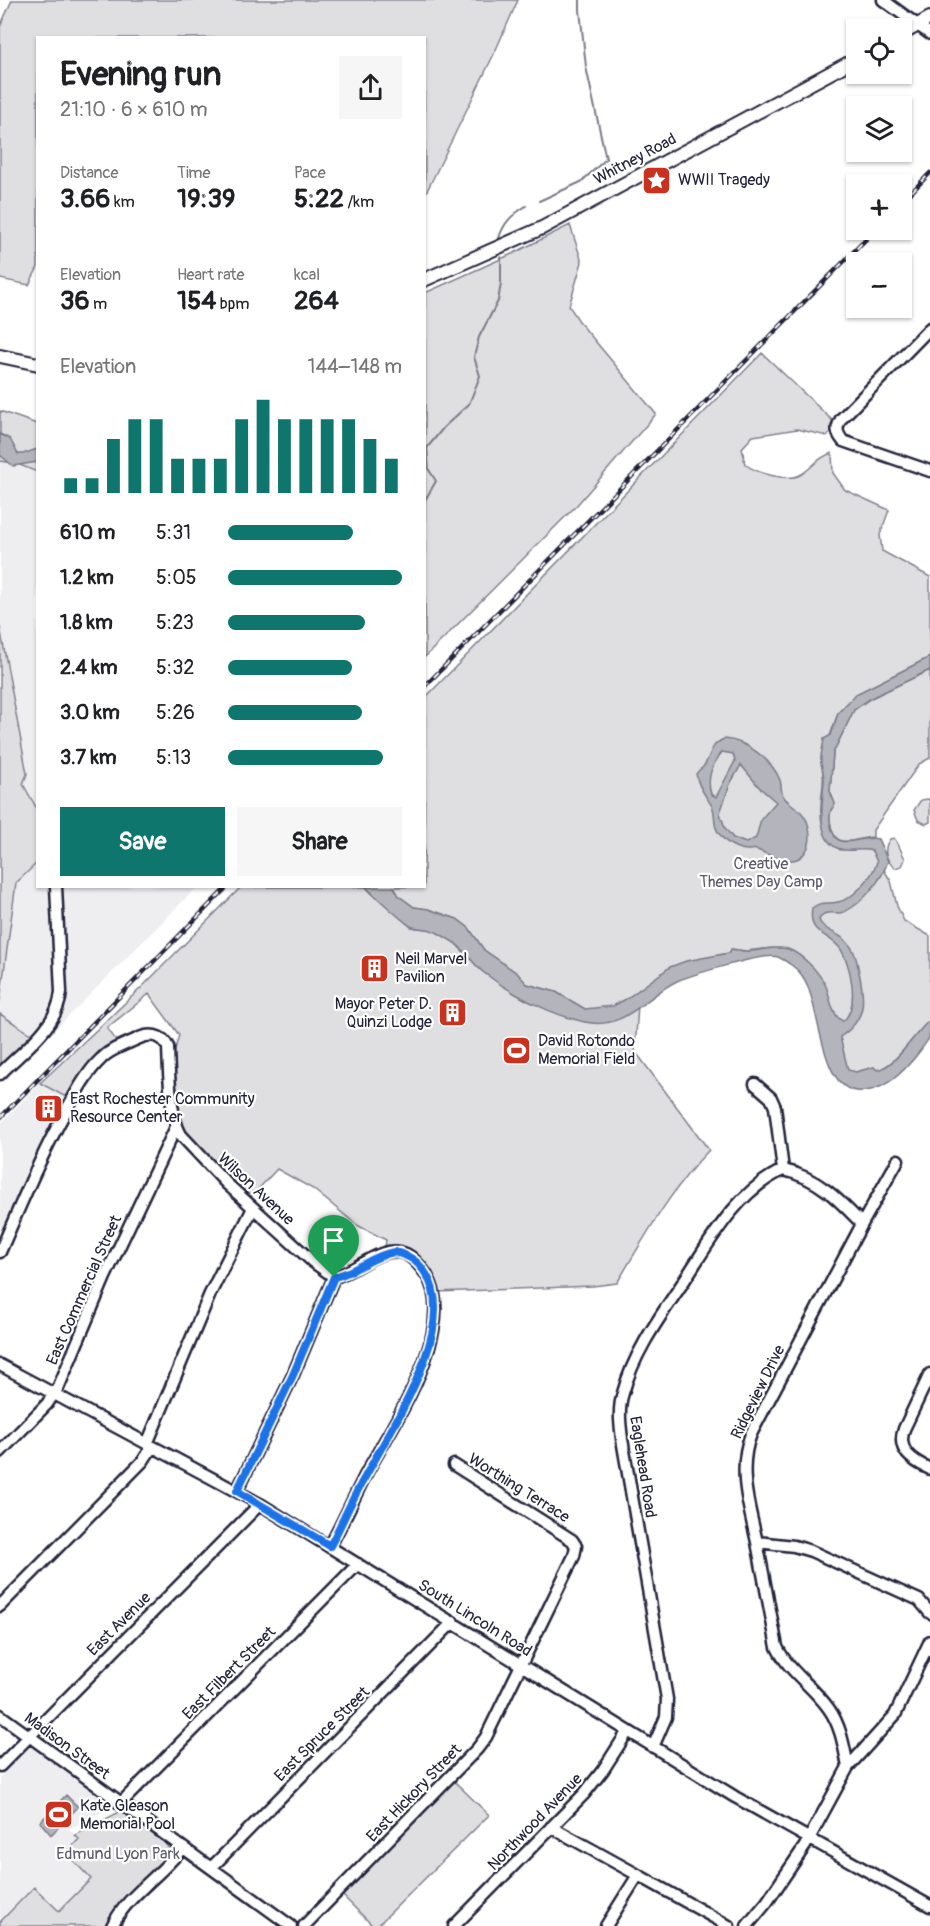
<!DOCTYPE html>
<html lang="en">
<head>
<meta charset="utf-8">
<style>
	body { margin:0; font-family:Pangolin,sans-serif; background:#f6f6f6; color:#202124; height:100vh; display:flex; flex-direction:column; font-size:22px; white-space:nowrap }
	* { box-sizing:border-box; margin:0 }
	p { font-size:20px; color:#757577 }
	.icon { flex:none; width:33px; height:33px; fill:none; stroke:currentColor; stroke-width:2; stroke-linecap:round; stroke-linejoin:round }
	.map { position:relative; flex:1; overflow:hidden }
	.side { position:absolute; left:36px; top:36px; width:390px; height:852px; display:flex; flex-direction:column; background:#fff; border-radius:0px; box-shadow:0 2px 4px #0004 }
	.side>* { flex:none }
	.buttons { position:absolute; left:846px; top:18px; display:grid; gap:12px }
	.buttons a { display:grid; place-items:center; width:66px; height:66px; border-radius:0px; background:#fff; box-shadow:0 2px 4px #0004; font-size:30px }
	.pin { position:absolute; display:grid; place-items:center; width:51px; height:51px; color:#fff; margin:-62px -26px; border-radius:50% 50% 50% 0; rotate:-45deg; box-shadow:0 0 6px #0007 }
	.pin .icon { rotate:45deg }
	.round { display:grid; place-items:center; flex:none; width:63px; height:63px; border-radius:0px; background:#f6f6f6 }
	.overview { display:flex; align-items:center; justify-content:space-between; height:102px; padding:0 24px }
	h1 { font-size:33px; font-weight:700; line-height:45px }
	.stats { display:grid; grid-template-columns:repeat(3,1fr); gap:9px; height:102px; padding:6px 24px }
	.stats div { display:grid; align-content:center }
	.stats b { font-size:26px; font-weight:700 }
	.stats small { font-size:16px; font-weight:400 }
	.stats p { font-size:16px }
	.chart { height:168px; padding:12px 24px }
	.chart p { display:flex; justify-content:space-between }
	.chart svg { width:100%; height:108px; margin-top:6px; stroke:#0f766e; stroke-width:6 }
	.action { display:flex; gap:12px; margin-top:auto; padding:12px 24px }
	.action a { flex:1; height:69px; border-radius:0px; background:#0f766e; color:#fff; font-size:24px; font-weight:700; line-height:69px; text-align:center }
	.action a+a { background:#f6f6f6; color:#202124 }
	ul { padding:0 24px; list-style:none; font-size:20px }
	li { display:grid; grid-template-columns:96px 72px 1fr; align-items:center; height:45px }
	li i { height:15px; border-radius:8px; background:#0f766e }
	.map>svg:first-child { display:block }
	.built { fill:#eeeef1 }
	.green { fill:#dfdfe2; stroke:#80808e; stroke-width:1.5 }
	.water { fill:#b4b4bc; stroke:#7a7a88; stroke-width:1.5; fill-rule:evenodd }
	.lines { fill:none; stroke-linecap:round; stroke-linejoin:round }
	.stream { stroke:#7a7a88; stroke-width:2 }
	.minor-casing { stroke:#22223b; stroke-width:15 }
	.major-casing { stroke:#22223b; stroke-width:16 }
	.minor { stroke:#fff; stroke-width:10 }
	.major { stroke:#fff; stroke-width:12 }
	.rail-casing { stroke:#22223b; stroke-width:4.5 }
	.rail { stroke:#fff; stroke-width:2; stroke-dasharray:7; stroke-linecap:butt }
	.route-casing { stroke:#fff; stroke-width:12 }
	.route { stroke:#1a73e8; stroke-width:8 }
	.labels { text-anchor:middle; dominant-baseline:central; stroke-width:4.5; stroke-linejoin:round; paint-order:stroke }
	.street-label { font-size:16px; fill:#22223b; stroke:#fff }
	.poi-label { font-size:16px; fill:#22223b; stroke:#fff; text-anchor:start }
	.park-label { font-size:16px; fill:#5b5b6d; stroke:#fff }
</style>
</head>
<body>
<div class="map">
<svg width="930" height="1926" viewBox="0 0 930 1926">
	<rect width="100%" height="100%" fill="#fff"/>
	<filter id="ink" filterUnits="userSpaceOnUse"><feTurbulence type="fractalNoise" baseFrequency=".0167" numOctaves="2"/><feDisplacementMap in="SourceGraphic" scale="12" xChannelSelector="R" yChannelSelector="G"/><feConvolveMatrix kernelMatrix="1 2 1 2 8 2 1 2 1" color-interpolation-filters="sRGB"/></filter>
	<g filter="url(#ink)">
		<!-- built -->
		<path class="built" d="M 0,455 L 37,462 L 37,809 L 23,784 L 27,774 L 0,627 Z
			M 37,862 L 38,886 L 197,887 L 43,1042 L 0,1014 L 0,1001 L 16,883 Z
			M 40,1083 L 66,1097 L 43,1142 L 0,1238 L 0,1124 Z
			M 27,1746 L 36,1747 L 107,1799 L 108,1805 L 103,1811 L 69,1829 L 80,1839 L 66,1853 L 91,1879 L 59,1911 L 34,1887 L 0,1922 L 0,1778 L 5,1769 Z"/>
		<!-- green -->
		<path class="green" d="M 12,0 L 518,0 L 494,54 L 425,195 L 424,38 L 38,38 L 38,267 L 29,285 L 0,279 L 0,27 Z
			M 570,225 L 582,262 L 569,306 L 581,324 L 656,414 L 576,506 L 425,657 L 425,293 L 514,253 Z
			M 762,353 L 833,421 L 833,431 L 827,436 L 797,429 L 753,436 L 742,448 L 745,464 C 756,473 787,482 800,475 C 813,468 816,458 832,453 L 833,473 L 845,490 L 889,510 L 880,535 L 882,551 L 930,577 L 930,657 L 856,694 L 838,713 L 821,762 C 828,783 816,805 823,826 C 825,834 835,843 840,850 L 863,848 L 872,851 L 891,881 L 897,906 L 904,921 L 930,936 L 930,1020 C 915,1032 895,1068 876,1070 L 874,1067 L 856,1072 L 848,1071 L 841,1049 L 837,1017 L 832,1006 L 799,955 L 786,949 L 771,948 L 746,951 L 732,949 L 729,953 L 719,955 L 639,989 L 635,1051 L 709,1150 C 671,1189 645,1237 617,1283 L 593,1286 L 437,1292 C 424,1254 423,1258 385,1248 L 386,1240 L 357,1225 L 313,1189 L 277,1169 L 248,1200 L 188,1136 L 183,1125 L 175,1093 L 174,1078 L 174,1053 L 179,1035 L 149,994 L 107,1028 L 116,1040 C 94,1056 81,1074 66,1097 L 40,1083 L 142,987 L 241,887 L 366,887 L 373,895 L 379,898 L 411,927 L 434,930 L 455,943 L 483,972 L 516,994 L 528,1001 L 586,1022 L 585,1009 L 556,992 L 527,984 L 517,973 L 484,950 L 469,928 L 457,919 L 428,909 L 414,907 L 399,896 L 394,887 L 424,886 L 425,698 Z
			M 0,411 L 37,424 L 37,472 L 15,463 L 0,461 Z
			M 0,627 L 27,774 L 23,784 L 37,809 L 38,862 L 16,883 L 0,1001 Z
			M 930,670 L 930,758 L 919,764 L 873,830 L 873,837 C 853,838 835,853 830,822 C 829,814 830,810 835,804 L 830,791 L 833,753 L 854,710 L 871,698 Z
			M 928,799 L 930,800 L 930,822 L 926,824 L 918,820 L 914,810 L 921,800 Z
			M 894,838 L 898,844 L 905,859 L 902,866 L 895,868 C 886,861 882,849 890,839 Z
			M 0,1014 L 34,1036 L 3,1062 L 0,1062 Z
			M 453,1780 L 489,1815 L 377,1926 L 373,1926 L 341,1894 Z
			M 121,1811 L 167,1842 L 170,1851 L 161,1865 L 120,1903 L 106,1926 L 0,1926 L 0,1922 L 34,1887 L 59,1911 L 91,1879 L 66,1853 L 79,1839 L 75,1835 Z"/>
		<!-- water -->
		<path class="water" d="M 0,434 L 10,439 L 18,454 L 23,454 L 37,449 L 37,462 L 13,466 L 0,455 Z
			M 930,657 L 930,670 L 871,698 L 854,710 L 833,753 L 830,791 L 835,804 C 829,811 829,816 831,826 C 836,855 860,834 878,839 L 888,861 C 882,880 862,904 844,912 C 833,916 826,907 819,920 C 823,931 840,933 847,942 C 855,950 857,961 859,972 C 865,1000 867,1019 840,1037 L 848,1070 L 856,1072 L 874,1067 L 877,1070 C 895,1068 915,1032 930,1020 C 930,1025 930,1033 929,1038 C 927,1042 914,1059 910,1063 C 898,1077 884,1089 865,1091 C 818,1098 822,1005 803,977 C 798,969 787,961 778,957 C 765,952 692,975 677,981 C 645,996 626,1031 585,1022 C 551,1015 511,994 483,972 C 473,964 466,951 455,943 C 448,939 438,932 431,930 C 426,928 419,929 413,927 C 407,926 371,892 366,887 L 394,887 L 399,896 L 414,907 L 428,909 L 457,919 L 469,928 L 484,950 L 517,973 L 527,984 L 556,992 L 585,1009 L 613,1006 L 626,999 L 670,967 L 686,961 L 729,953 L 731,949 C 736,950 741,951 745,951 C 759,952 774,945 788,949 C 803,955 817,970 825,984 C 831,996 830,1015 843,1021 C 860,1007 851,962 839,947 C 825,931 808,935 812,908 C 822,900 827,905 838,902 C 854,899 872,877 877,862 L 872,851 C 860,847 850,853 840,849 C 814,841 823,800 824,781 C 824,774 822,769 821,763 C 820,756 823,747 824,739 L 831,735 L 838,713 L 856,694 Z
			M 724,739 C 746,740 772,760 780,780 C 782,786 780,792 784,797 C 788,803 796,807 801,812 C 810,821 813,840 806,851 C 794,870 772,855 757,850 C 754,849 752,850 748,850 C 738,850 727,844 721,836 C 711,825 717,816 712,806 C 706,796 698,787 696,774 C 698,771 700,769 703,767 C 712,756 708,746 724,739 ZM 722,752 L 733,754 L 735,761 L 716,797 L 711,794 C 706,778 712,765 722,752 ZM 741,765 L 759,787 L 776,802 L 761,819 L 756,838 L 746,843 L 733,838 L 725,828 L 720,813 L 730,784 Z
			M 66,1795 L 78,1807 L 51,1835 L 40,1822 Z"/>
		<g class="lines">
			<!-- stream -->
			<path class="stream" d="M 539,201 L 581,182 L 606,159 L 586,67 L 580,10 L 580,0
				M 499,238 C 504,222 512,215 526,206
				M 424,502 L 436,481 L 429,470 L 427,448 L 444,427 L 469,404 L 480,376 L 474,357 L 479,337 L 498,301 L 501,283 L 501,257"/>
			<defs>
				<path id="minor" d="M 883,0 L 930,34
					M 930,328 L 841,419 C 836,428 836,432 843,441 L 930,471
					M 0,1074 C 23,1050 58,1027 61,992 L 56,886
					M 755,1084 L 771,1098 L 775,1107 L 783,1170
					M 898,1160 L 862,1224 L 751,1434 C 737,1469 749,1507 757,1542 L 794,1546 L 811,1551 L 919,1600 L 930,1613
					M 783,1170 C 817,1177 839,1200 862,1224
					M 0,1252 C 21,1204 41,1155 67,1109 C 76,1093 87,1072 101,1059 C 110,1049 125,1045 137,1039 C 149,1033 162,1034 168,1047 C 169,1071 169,1114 181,1135 L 227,1184 L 313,1262 L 334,1277 C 357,1272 381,1243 406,1254 C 414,1258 421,1267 426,1274 C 460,1326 393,1425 367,1472 C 354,1497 343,1522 330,1546
					M 0,1365 L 260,1504 L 735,1797 L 930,1906
					M 930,1374 L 904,1429 C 896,1451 913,1461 930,1469
					M 147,1444 L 210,1294 L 253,1208
					M 0,1452 L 47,1404 L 59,1386 L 105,1277 L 176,1127
					M 237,1491 L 293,1375 L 334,1277
					M 757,1542 L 777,1647 C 789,1672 814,1687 829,1709 C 841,1726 844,1747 848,1767
					M 0,1606 L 143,1461 L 152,1447
					M 0,1715 L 291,1926
					M 653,1747 L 666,1717 L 667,1699 L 622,1439 C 620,1424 618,1408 623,1393 C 634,1352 660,1317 684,1281 C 710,1241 737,1191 783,1170
					M 0,1766 L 260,1504
					M 120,1804 L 358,1564
					M 551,1827 L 638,1875
					M 211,1868 L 453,1622
					M 112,1926 C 128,1894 161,1876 182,1848
					M 304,1926 L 477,1749 L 486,1737 L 574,1556 L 576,1546 L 572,1540 L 454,1465
					M 454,1926 L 584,1794 L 603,1770 L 628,1731
					M 606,1926 L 638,1875 L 729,1926
					M 747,1926 L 767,1902 L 805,1846 L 848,1767 L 895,1715 L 930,1641"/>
				<path id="major" d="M 902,34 L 930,18
					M 424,280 L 542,228 L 856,59
					M 0,356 L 38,364"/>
			</defs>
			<!-- minor casing -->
			<use href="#minor" class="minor-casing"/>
			<!-- major casing -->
			<use href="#major" class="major-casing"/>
			<!-- minor -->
			<use href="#minor" class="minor"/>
			<!-- major -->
			<use href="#major" class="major"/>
			<defs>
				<path id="rail" d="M 902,202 L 930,173
					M 424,687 L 875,230
					M 0,1118 L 228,886"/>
			</defs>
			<!-- rail casing -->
			<use href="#rail" class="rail-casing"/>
			<!-- rail -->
			<use href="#rail" class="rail"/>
		</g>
	</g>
	<g class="lines" filter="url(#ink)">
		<defs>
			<path id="route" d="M 394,1252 C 409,1255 418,1261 426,1274 C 460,1326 390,1430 365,1477 C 352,1499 342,1523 330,1546 L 237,1491 L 293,1375 L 334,1277 C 356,1272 371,1256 394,1252 Z"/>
		</defs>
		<!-- route casing -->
		<use href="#route" class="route-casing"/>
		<!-- route -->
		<use href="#route" class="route"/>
	</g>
	<!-- icons -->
	<defs>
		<symbol id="sight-square" viewBox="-11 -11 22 22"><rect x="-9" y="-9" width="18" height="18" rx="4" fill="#c8321e" stroke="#fff"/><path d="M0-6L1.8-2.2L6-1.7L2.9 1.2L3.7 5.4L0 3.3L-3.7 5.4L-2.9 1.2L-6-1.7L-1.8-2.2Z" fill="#fff"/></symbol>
		<symbol id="building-square" viewBox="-11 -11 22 22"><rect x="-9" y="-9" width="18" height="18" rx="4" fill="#c8321e" stroke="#fff"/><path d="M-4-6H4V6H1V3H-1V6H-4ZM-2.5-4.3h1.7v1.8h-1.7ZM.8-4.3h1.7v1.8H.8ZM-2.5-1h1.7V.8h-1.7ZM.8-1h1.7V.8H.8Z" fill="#fff"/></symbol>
		<symbol id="stadium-square" viewBox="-11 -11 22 22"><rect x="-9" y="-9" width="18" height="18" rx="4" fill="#c8321e" stroke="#fff"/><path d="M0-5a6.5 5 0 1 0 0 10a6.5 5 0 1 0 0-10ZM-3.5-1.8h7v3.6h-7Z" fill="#fff"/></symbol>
	</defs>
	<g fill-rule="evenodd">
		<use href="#sight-square" x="640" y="164" width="33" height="33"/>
		<use href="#building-square" x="358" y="952" width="33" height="33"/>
		<use href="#building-square" x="436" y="996" width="33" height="33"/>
		<use href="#stadium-square" x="500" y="1034" width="33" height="33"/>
		<use href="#building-square" x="32" y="1092" width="33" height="33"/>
		<use href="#stadium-square" x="42" y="1798" width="33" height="33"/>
	</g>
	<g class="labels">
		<!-- street labels -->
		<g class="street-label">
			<text transform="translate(635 159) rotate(-28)">Whitney Road</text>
			<text transform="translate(256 1189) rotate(43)">Wilson Avenue</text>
			<text transform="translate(84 1290) rotate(-66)">East Commercial Street</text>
			<text transform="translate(758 1392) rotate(-64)">Ridgeview Drive</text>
			<text transform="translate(643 1467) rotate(81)">Eaglehead Road</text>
			<text transform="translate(519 1488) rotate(32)">Worthing Terrace</text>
			<text transform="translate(475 1618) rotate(32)">South Lincoln Road</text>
			<text transform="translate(119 1624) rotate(-45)">East Avenue</text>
			<text transform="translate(229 1673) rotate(-45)">East Filbert Street</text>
			<text transform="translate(322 1734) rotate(-45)">East Spruce Street</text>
			<text transform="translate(67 1746) rotate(36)">Madison Street</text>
			<text transform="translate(414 1793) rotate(-46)">East Hickory Street</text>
			<text transform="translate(535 1822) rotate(-46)">Northwood Avenue</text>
		</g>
		<!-- poi labels -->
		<g class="poi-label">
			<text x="678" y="180">WWII Tragedy</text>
			<text x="395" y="959">Neil Marvel<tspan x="395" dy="18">Pavilion</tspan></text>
			<text x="432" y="1004" text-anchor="end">Mayor Peter D.<tspan x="432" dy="18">Quinzi Lodge</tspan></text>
			<text x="538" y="1041">David Rotondo<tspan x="538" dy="18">Memorial Field</tspan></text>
			<text x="70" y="1099">East Rochester Community<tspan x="70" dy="18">Resource Center</tspan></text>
			<text x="80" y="1806">Kate Gleason<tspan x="80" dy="18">Memorial Pool</tspan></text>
		</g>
		<!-- park labels -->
		<g class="park-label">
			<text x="761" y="864">Creative<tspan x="761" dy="18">Themes Day Camp</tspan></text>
			<text x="118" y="1854">Edmund Lyon Park</text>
		</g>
	</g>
</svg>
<div class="buttons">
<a><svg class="icon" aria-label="locate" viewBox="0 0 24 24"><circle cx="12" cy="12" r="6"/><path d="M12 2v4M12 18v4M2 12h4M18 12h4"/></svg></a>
<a><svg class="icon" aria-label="layers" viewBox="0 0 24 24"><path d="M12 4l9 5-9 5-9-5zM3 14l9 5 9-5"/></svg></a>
<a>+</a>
<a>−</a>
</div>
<div class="pin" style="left:334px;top:1277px;background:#1e9e55"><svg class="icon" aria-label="arrive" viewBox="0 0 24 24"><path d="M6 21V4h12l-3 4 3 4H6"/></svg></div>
<section class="side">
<div class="overview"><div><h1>Evening run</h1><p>21:10 · 6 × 610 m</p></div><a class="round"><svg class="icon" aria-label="share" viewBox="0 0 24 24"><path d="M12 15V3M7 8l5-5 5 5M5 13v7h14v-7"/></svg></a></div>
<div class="stats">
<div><p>Distance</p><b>3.66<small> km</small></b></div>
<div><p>Time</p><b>19:39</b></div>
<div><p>Pace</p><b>5:22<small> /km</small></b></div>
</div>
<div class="stats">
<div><p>Elevation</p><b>36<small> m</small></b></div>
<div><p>Heart rate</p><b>154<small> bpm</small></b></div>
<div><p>kcal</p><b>264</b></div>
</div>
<div class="chart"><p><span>Elevation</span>144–148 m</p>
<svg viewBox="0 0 160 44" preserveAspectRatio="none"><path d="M5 44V38M15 44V38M25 44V22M35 44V14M45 44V14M55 44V30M65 44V30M75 44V30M85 44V14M95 44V6M105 44V14M115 44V14M125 44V14M135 44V14M145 44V22M155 44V30"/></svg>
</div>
<ul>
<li><b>610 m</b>5:31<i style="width:72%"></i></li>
<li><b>1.2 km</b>5:05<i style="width:100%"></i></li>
<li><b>1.8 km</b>5:23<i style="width:79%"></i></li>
<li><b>2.4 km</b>5:32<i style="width:71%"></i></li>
<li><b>3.0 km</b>5:26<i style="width:77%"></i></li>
<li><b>3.7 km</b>5:13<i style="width:89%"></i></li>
</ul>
<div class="action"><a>Save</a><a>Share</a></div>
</section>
</div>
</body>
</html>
